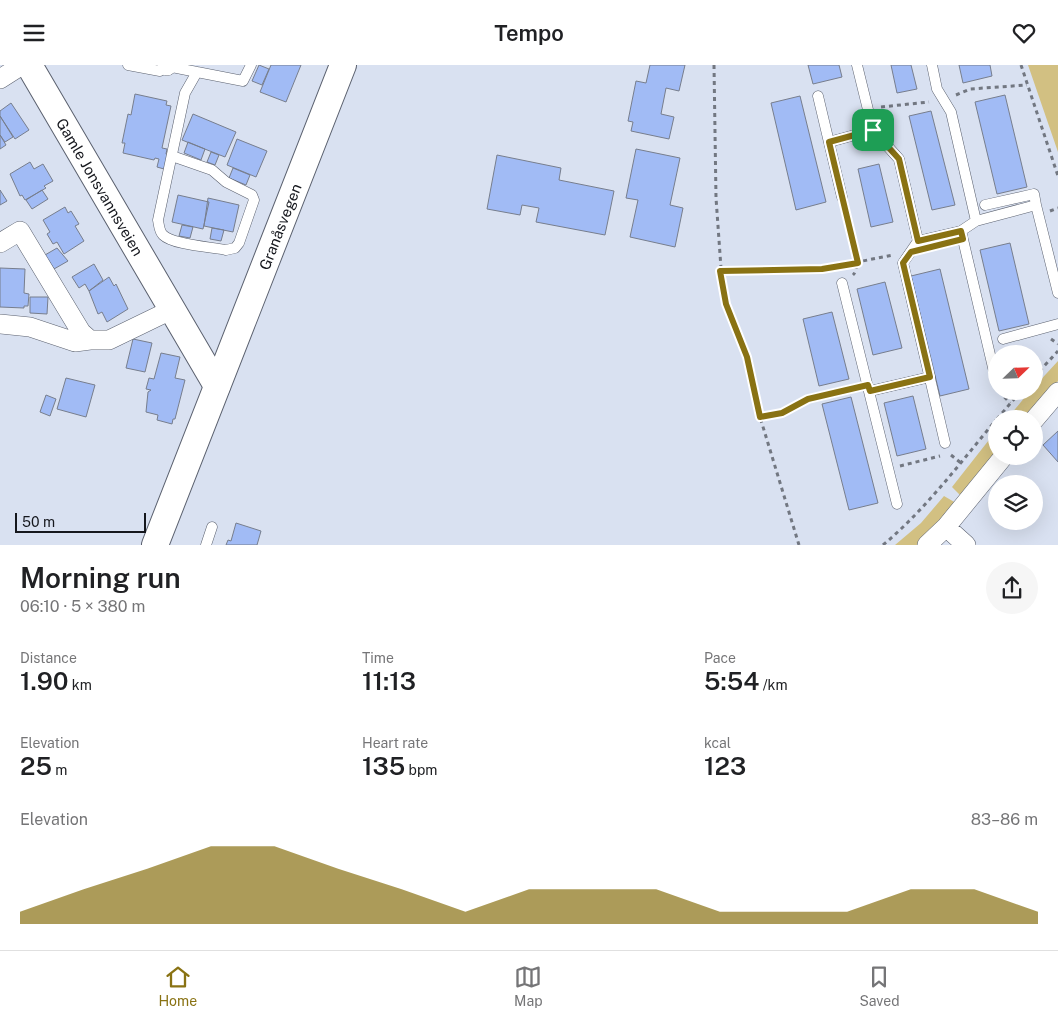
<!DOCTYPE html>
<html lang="en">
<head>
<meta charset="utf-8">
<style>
	body { margin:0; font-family:"Public Sans",sans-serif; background:#f6f6f6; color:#202124; height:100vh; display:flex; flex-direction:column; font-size:19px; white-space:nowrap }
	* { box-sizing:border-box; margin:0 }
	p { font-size:16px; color:#757577 }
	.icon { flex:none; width:28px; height:28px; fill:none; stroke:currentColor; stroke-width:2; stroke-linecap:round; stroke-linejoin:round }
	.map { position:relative; height:480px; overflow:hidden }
	.drawer { display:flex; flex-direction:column; background:#fff; flex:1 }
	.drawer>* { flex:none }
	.needle { width:32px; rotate:67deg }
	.tools { position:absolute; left:988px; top:280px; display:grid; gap:10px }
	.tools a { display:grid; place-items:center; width:55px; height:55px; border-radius:50%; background:#fff; box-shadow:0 5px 20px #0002; font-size:25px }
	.scale { position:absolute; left:15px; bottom:12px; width:131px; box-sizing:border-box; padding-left:5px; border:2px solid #15171d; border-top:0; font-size:14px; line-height:18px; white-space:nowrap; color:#15171d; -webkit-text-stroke:4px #d9e1f1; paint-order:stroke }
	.pin { position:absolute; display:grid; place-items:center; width:42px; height:42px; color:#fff; margin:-21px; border-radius:10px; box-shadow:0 2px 8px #0006 }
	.round { display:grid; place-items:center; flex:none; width:52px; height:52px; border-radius:26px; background:#f6f6f6 }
	.head { display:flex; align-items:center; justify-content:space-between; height:85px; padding:0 20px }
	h1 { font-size:28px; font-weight:600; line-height:38px }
	.figures { display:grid; grid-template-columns:repeat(3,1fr); gap:8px; height:85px; padding:5px 20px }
	.figures div { display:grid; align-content:center }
	.figures b { font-size:25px; font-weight:600 }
	.figures small { font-size:14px; font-weight:400 }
	.figures p { font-size:14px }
	.chart { height:140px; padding:10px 20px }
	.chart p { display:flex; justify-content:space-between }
	.chart svg { width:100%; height:90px; margin-top:5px; fill:#897213; opacity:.7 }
	header { display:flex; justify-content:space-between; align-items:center; height:65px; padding:0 20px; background:#fff; font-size:22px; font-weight:600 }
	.menu { display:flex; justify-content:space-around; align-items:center; height:70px; border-top:1px solid #e0e0e0; background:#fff; font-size:14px; color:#757577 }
	.menu a { display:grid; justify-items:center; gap:2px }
	.menu .selected { color:#897213 }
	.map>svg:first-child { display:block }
	.green { fill:#d2c082 }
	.building { fill:#a1bbf5; stroke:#777e8d }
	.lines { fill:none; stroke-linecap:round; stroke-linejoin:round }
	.lane-casing { stroke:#5b616f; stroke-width:11 }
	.street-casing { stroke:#5b616f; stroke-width:20 }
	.secondary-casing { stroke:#5b616f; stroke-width:28 }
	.path { stroke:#727781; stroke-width:3; stroke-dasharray:4 4; stroke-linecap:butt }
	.lane { stroke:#fff; stroke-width:10 }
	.street { stroke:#fff; stroke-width:19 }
	.secondary { stroke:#fff; stroke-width:26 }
	.route-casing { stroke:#fff; stroke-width:10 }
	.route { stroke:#897213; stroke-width:6 }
	.labels { text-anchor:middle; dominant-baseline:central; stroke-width:5; stroke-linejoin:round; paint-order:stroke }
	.street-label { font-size:15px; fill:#15171d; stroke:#d9e1f1 }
</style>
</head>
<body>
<header><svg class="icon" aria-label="menu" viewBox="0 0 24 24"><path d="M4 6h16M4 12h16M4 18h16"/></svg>Tempo<svg class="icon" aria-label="heart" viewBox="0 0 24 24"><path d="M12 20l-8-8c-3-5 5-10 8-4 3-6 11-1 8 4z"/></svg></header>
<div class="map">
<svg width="1058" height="480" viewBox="0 0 1058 480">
	<rect width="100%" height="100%" fill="#d9e1f1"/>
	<!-- green -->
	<path class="green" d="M 1028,0 L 1058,0 L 1058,87 Z
		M 1058,296 L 1058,316 L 1054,321 L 1024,354 L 1007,354 L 1030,326 L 1034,326 L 1034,322 Z
		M 996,366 L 996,388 L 962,432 L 952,422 Z
		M 944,431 L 956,438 L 917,480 L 895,480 L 921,458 Z"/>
	<!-- building -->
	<path class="building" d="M 259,0 L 269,4 L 262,20 L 252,16 Z
		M 271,0 L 301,0 L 286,37 L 260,27 Z
		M 650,0 L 685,0 L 679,26 L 666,23 L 661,49 L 674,52 L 669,74 L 631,66 L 633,57 L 628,56 L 636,16 L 646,18 Z
		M 808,0 L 839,0 L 842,12 L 813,19 Z
		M 891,0 L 911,0 L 917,24 L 897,28 Z
		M 959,0 L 990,0 L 992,11 L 963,18 Z
		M 135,29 L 167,36 L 166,40 L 171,41 L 162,83 L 167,84 L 166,89 L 168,90 L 164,104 L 157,102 L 159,94 L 155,93 L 154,95 L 123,88 L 125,78 L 122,78 L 128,49 L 131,50 Z
		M 1005,30 L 1027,122 L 997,129 L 975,37 Z
		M 800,31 L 826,137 L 796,145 L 771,38 Z
		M 11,38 L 29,65 L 15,74 L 0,51 L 0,46 Z
		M 931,46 L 955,140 L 932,145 L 909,51 Z
		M 193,49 L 236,67 L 225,92 L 182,75 Z
		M 0,51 L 13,72 L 5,77 L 0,70 Z
		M 0,70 L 6,80 L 0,84 Z
		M 237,74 L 267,86 L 256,112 L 227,100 Z
		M 188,77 L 205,84 L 201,95 L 184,88 Z
		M 636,84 L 680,93 L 670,140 L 683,143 L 675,182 L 630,172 L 638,135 L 626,133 Z
		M 211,87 L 219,90 L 215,100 L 207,97 Z
		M 497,90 L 561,103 L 559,115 L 614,126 L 605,170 L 536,157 L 539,143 L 522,140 L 520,150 L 487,144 Z
		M 30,97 L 34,104 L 43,99 L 53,116 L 44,121 L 46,123 L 25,135 L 22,130 L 20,131 L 10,109 Z
		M 879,99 L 893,157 L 871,162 L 858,104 Z
		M 233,103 L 250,110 L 246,120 L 229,113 Z
		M 0,125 L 7,136 L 0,140 Z
		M 42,125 L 48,134 L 32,144 L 26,135 Z
		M 178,130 L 209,137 L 203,164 L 172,157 Z
		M 208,133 L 239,140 L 233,167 L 204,161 Z
		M 65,142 L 68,148 L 71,146 L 79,159 L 75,161 L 84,176 L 64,189 L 57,177 L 53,179 L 47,169 L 50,167 L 43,155 Z
		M 182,160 L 193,162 L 190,173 L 179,171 Z
		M 212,163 L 224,165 L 221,176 L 210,174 Z
		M 1010,178 L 1029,259 L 999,266 L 980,185 Z
		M 57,183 L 68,196 L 54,204 L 45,190 Z
		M 94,199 L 103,215 L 89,226 L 85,219 L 79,223 L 72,212 Z
		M 0,203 L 25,204 L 24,228 L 29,229 L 28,241 L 24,241 L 24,243 L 0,242 Z
		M 940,204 L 969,324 L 940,331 L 911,211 Z
		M 109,212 L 114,221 L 116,219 L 128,244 L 107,257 L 102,247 L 98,249 L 89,226 Z
		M 885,217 L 902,283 L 873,290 L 857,224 Z
		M 30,232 L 48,232 L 47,249 L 30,248 Z
		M 832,247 L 849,314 L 819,321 L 803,254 Z
		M 133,274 L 152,278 L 145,307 L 126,303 Z
		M 161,288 L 180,292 L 175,313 L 185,315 L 175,354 L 173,354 L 172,359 L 157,355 L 158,350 L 146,347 L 148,327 L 151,325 L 146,324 L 149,313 L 154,314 Z
		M 66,313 L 95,320 L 86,352 L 57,344 Z
		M 46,330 L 56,334 L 50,351 L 40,347 Z
		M 913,331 L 926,384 L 897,391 L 884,338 Z
		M 851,332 L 878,438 L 849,445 L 822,339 Z
		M 1058,366 L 1058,397 L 1043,380 Z
		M 236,458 L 261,466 L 257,480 L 226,480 L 228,475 L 231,476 Z"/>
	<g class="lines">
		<defs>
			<path id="lane" d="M 128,0 L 160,6 L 167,1 L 197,7 L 185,28 L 158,155 C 159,160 159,166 163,170 C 173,180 212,182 226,185 L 235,183 L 239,178 L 254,135 L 252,130 L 226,117 L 212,105 L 172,91
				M 857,0 L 873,65 L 899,94 L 918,176
				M 932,0 L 937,24 L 951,47 L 976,156
				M 197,7 L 243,16 L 251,0
				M 818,31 L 842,132
				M 829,77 L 873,65
				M 985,140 L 1034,129 L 1036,140
				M 961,166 L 995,311
				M 842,218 L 897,439
				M 1003,274 L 1058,259
				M 870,326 L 930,312
				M 945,378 L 903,198 L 918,176 L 961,166 L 976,156 L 1036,140 L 1058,228
				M 206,480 L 212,462"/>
			<path id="street" d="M 167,1 L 167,0
				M 0,14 L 22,0
				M 0,178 L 20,166 L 81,267 L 90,275 L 109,275 L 173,244
				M 0,259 L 30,262 L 75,277 L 90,275
				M 1034,355 L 1058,327
				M 946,462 L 966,480
				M 927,480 L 946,462 L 1004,391"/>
			<g id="secondary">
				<path id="s1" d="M 29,0 L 217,321"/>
				<path id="s2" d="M 155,480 L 343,0"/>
			</g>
		</defs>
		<!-- lane casing -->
		<use href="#lane" class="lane-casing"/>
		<!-- street casing -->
		<use href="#street" class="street-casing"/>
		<!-- secondary casing -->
		<use href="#secondary" class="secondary-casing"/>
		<!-- path -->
		<path class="path" d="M 714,0 L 716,133 L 722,217 L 726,239 L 747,292 L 760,352 L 799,480
			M 1021,0 L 1058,111
			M 956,30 L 970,24 L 1027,20
			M 881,42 L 929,37
			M 845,145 C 848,159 863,201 853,210
			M 1050,146 L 1058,143
			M 720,205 L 822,204 L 893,190
			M 1051,274 L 1058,279
			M 1034,312 L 1058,286
			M 999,326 L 1010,338
			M 760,352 L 781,348 L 808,334 L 855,323
			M 997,354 L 1021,326
			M 951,390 L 961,398
			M 900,401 L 940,391
			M 883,480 C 926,444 960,398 996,355"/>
		<!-- lane -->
		<use href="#lane" class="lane"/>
		<!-- street -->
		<use href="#street" class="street"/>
		<!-- secondary -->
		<use href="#secondary" class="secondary"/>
	</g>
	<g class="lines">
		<defs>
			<path id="route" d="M 873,65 L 899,94 L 918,176 L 961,166 L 963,174 L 911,187 L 903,198 L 930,312 L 870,326 L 868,320 L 808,334 L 782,348 L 760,352 L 747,292 L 726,239 L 720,206 L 822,204 L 858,198 L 829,77 Z"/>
		</defs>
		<!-- route casing -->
		<use href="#route" class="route-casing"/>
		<!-- route -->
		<use href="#route" class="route"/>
	</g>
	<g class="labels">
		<!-- street labels -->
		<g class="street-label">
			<text stroke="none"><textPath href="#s1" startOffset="141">Gamle Jonsvannsveien</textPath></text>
			<text stroke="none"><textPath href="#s2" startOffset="342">Granåsvegen</textPath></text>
		</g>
	</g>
</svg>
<div class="tools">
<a><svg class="needle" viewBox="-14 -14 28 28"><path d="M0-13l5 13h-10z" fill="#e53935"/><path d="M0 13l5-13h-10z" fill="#757577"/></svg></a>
<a><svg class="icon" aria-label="locate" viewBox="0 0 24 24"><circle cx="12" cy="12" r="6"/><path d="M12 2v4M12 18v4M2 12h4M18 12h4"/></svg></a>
<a><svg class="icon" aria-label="layers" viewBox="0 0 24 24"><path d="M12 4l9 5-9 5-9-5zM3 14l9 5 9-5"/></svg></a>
</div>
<div class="scale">50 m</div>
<div class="pin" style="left:873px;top:65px;background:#1e9e55"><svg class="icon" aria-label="arrive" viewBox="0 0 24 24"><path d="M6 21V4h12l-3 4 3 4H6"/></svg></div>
</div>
<section class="drawer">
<div class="head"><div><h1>Morning run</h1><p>06:10 · 5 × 380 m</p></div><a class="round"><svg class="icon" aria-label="share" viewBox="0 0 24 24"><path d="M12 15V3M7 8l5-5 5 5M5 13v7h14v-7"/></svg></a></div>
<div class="figures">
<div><p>Distance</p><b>1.90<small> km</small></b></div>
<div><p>Time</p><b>11:13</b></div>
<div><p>Pace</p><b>5:54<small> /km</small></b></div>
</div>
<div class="figures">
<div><p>Elevation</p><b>25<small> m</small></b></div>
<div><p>Heart rate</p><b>135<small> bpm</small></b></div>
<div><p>kcal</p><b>123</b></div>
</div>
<div class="chart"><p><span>Elevation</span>83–86 m</p>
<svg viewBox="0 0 160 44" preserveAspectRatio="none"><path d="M0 44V38L10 27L20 17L30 6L40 6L50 17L60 27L70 38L80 27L90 27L100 27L110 38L120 38L130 38L140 27L150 27L160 38V44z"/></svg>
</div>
</section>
<nav class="menu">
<a class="selected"><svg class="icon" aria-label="home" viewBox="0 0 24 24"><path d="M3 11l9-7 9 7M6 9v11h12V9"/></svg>Home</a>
<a><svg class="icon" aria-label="map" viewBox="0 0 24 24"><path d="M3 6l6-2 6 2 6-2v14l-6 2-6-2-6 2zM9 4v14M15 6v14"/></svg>Map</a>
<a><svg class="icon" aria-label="saved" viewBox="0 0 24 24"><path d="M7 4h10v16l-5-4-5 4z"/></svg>Saved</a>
</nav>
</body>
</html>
